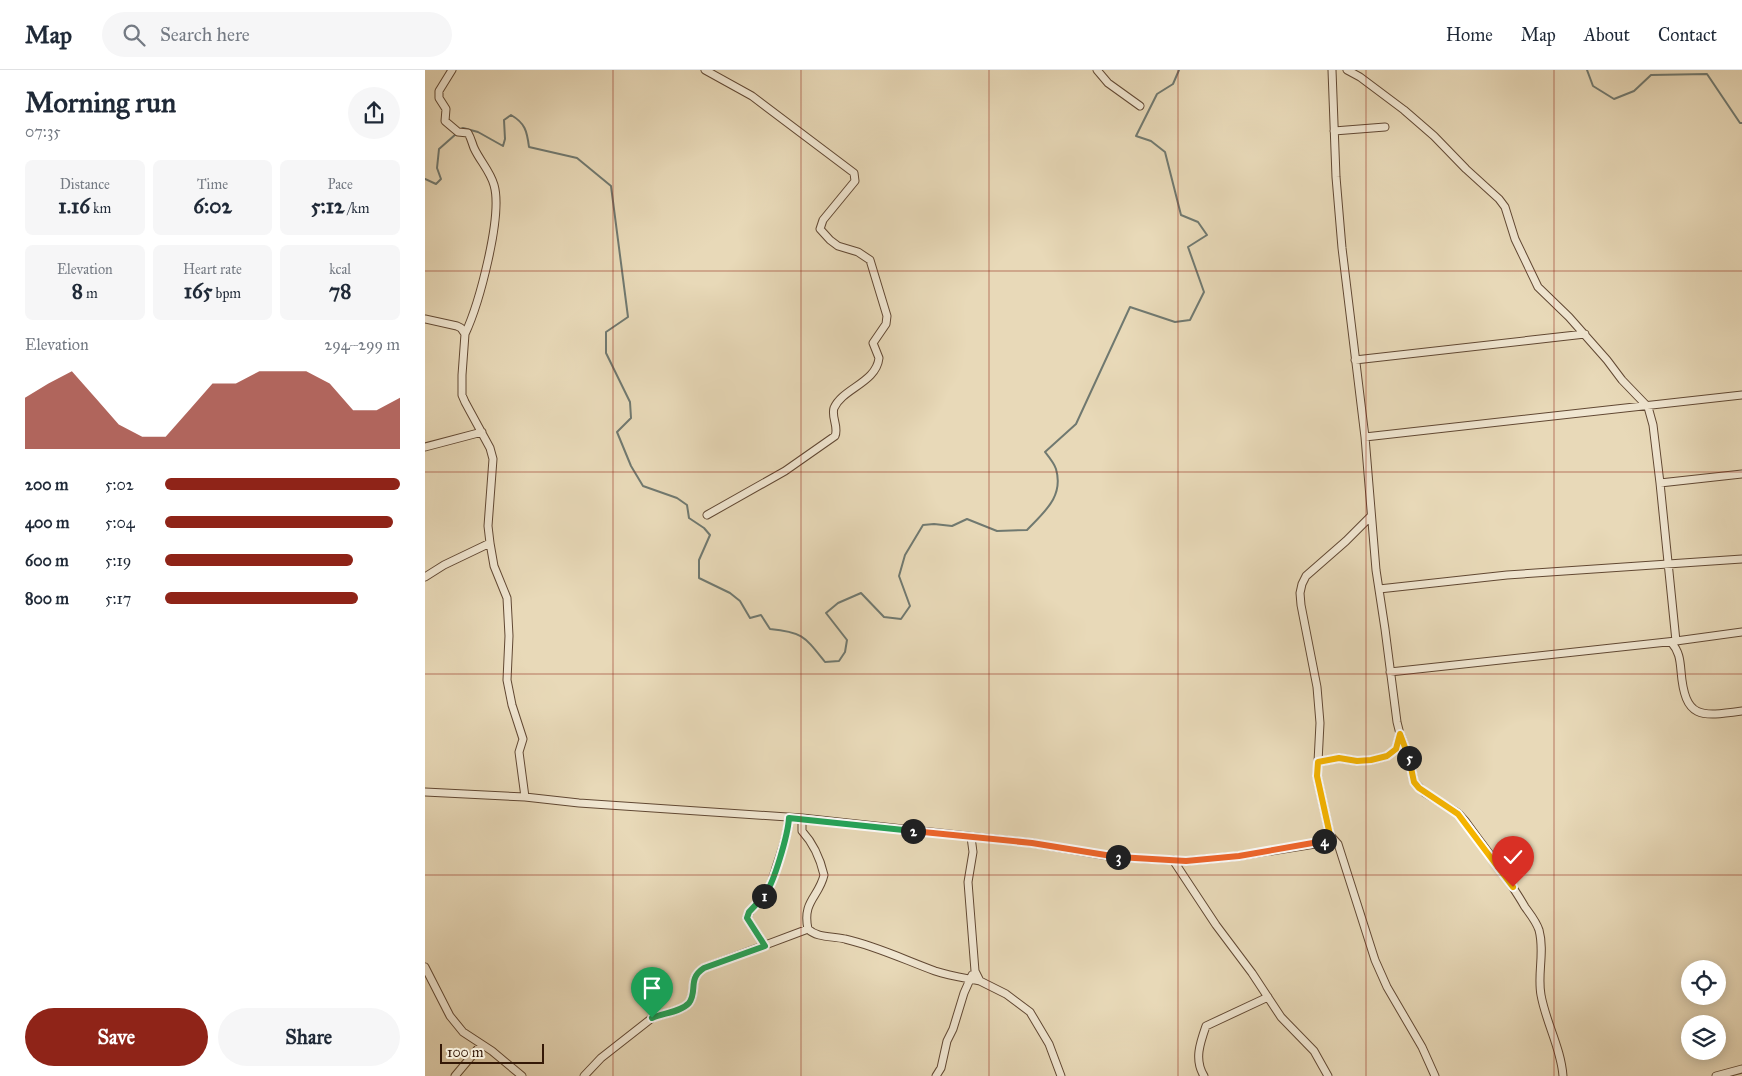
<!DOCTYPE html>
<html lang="en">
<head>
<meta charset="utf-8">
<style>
	body { margin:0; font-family:"IM FELL Great Primer",serif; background:#f6f6f7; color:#1f2937; height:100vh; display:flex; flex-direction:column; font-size:19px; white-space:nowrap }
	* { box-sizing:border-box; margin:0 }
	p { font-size:16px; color:#747a83 }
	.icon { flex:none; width:28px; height:28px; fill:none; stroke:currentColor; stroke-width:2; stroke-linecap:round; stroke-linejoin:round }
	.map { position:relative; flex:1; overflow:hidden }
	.panel { display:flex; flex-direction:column; background:#fff; width:425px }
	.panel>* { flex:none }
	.buttons { position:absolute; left:1256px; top:890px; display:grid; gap:10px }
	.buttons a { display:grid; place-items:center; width:45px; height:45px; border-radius:50%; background:#fff; box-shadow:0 2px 12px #0003; font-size:25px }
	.scale { position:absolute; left:15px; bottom:12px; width:104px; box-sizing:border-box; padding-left:5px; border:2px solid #341807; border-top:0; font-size:14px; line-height:18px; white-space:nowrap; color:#341807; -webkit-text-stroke:4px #f0e6d1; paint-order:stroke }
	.pin { position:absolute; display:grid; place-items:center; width:42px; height:42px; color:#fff; margin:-51px -21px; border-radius:50% 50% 50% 0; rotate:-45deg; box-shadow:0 0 5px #0007 }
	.pin .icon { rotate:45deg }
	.km { position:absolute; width:25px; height:25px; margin:-12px; border-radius:50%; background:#222; color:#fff; font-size:14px; line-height:25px; text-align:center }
	.round { display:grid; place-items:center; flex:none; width:52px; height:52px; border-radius:26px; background:#f6f6f7 }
	.summary { display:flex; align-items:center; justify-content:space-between; height:85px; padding:0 25px }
	h1 { font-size:28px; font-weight:800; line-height:38px }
	.stats { display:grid; grid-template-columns:repeat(3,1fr); gap:8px; height:85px; padding:5px 25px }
	.stats div { display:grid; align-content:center; border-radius:8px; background:#f6f6f7; text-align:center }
	.stats b { font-size:21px; font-weight:800 }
	.stats small { font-size:14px; font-weight:400 }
	.stats p { font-size:14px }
	.chart { height:140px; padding:10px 25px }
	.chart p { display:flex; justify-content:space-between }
	.chart svg { width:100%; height:90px; margin-top:5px; fill:#8f2418; opacity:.7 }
	.button { display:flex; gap:10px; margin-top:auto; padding:10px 25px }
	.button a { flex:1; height:58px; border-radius:30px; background:#8f2418; color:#fff; font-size:20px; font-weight:800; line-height:58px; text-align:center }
	.button a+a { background:#f6f6f7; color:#1f2937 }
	ul { padding:0 25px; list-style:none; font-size:16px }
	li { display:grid; grid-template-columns:80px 60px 1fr; align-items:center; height:38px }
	li i { height:12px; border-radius:6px; background:#8f2418 }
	header { display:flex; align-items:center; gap:30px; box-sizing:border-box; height:70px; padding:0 25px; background:#fff; border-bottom:1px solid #e0e1e3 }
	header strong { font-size:24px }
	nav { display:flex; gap:28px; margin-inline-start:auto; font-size:18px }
	.search { width:350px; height:45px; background:#f6f6f7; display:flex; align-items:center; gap:12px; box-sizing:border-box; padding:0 18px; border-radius:28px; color:#747a83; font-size:19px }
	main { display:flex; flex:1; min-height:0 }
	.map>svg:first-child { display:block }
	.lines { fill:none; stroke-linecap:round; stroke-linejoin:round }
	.stream { stroke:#707970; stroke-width:2 }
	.street-casing { stroke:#614833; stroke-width:9 }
	.street { stroke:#f0e6d1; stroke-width:7 }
	.split-1-casing { stroke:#fff; stroke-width:10 }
	.split-2-casing { stroke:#fff; stroke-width:10 }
	.split-3-casing { stroke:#fff; stroke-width:10 }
	.split-4-casing { stroke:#fff; stroke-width:10 }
	.split-5-casing { stroke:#fff; stroke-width:10 }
	.split-6-casing { stroke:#fff; stroke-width:10 }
	.split-1 { stroke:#22a559; stroke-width:6 }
	.split-2 { stroke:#22a559; stroke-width:6 }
	.split-3 { stroke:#f0652b; stroke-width:6 }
	.split-4 { stroke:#f0652b; stroke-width:6 }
	.split-5 { stroke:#f5b400; stroke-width:6 }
	.split-6 { stroke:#f5b400; stroke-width:6 }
	.grid { fill:none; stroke:#8f2418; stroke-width:1; stroke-opacity:0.55 }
</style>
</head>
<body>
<header>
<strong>Map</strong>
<div class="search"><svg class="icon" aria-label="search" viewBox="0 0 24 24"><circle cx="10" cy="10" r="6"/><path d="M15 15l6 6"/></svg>Search here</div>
<nav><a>Home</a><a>Map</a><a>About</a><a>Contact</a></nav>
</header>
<main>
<section class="panel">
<div class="summary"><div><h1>Morning run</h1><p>07:35</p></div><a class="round"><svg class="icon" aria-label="share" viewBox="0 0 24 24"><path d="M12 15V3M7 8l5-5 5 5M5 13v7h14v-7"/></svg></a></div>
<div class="stats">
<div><p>Distance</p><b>1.16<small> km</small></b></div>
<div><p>Time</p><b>6:02</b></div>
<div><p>Pace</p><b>5:12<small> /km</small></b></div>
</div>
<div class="stats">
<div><p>Elevation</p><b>8<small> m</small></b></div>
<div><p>Heart rate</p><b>165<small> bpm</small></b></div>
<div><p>kcal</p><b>78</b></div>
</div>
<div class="chart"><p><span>Elevation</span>294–299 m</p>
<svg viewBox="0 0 160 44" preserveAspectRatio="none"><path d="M0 44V19L10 12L20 6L30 19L40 32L50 38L60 38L70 25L80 12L90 12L100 6L110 6L120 6L130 12L140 25L150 25L160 19V44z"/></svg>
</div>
<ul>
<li><b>200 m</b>5:02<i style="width:100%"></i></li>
<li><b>400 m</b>5:04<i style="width:97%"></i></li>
<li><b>600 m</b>5:19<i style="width:80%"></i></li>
<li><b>800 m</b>5:17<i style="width:82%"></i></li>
</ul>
<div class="button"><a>Save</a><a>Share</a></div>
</section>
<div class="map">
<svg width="1317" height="1006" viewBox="0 0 1317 1006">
	<rect width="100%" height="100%" fill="#e8d9b8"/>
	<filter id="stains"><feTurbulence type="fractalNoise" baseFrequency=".004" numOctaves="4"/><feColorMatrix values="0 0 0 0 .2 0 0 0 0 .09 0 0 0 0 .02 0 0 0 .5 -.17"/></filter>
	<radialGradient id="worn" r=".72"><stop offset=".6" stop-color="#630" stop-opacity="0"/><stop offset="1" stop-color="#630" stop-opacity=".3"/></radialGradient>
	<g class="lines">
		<!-- stream -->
		<path class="stream" d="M 1162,0 L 1168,16 L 1189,29 L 1209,21 L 1226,5 L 1282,4 L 1315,53 L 1317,53
			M 36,59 L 38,58 L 53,62 L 78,76 L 80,69 L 79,50 L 86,45 C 100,53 102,61 104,77 L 152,88 L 186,116 L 203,247 L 181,262 L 181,283 L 205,332 L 206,348 L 192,362 L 206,396 L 218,416 L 252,428 L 262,435 L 264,448 L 279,458 L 285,465 L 274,490 L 274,508 L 305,523 L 315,531 L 325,548 L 336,545 L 345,559 C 378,562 380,567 400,592 L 414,591 L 420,582 L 422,570 L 401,543 L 413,533 L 436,523 L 459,547 L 476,549 L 485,536 L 474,506 L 480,485 L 498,455 L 509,454 L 527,456 L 542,449 L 572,461 L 602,460 C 619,442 639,427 631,399 C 629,393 624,387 620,382 L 651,354 L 705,237 L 750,252 L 765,250 L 779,222 L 763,177 L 782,165 L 773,152 L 756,145 L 740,82 L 726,71 L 711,66 L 732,24 L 748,14 L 754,0
			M 0,109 L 11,114 L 16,109 L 12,98 L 14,79 L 31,64"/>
		<defs>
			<path id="street" d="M 27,0 L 14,21 L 14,28 L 21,39 L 20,51 L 33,62 L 43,63 C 46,68 47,73 49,78 C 55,91 65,101 69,115 C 78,146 54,234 40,264
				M 280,0 L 327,26 L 429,103 L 430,111 L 398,150 L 395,159 L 405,170 L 413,176 L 433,182 L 445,190 L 462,246 L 461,254 L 448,273 L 454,288 C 451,313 418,318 409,338 C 406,347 414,357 410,366 L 360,401 L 282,445
				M 672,0 L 683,13 L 715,36
				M 922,0 L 935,7 L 979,40 L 1009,66 L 1041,99 L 1074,129 L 1080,137 L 1090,169 L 1113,217 L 1144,247 L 1182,290 L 1197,310 L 1223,337 L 1228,355 L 1235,413 L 1251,571
				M 909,61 L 960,57
				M 0,249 L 32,256 L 36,258 L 40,264 L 37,305 L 37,325 L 40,332 L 65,378 L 68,389 L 63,456 L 65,473 L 69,496 L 82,528 L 84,566 L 82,610 L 87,635 L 98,669 L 94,682 L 100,727
				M 930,290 L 1160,264
				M 940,367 L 1317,325
				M 0,377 L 57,362
				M 1235,413 L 1317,404
				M 0,507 L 19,495 L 65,473
				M 954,519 L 1082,505 L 1317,489
				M 1246,572 C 1254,581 1255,589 1256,601 C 1260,649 1275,647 1317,641
				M 965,602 L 1251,571 L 1317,562
				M 976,666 L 985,691 L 989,712 L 1000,723 L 1033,743 L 1041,752 C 1061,780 1083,807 1100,837 C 1105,844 1111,851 1114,860 C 1120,882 1112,904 1116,925 C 1121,953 1136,978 1138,1006
				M 893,692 L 895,653 L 892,617 L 876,535 L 875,523 L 877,514 L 881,506 L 921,471 L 946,446
				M 0,722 L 100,727 L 154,733 L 377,748 L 607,773 L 689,787 L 761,791 L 814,786 L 890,774 L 898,771 L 905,765 L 892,706 L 893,692 L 914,688 L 932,691 L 946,690 L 962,686 L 971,679 L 975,664 L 972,652 L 960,559 L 951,500 L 940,367 L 917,178 L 911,107 L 907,0
				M 377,748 L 377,761 C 389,774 395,788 399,805 C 394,827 377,831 383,859 C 392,868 408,866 420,869 C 451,876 480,890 510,901 C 525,906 540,908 555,911
				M 905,765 L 913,774 L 950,890 L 962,917 L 997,977 L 1010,1006
				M 546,767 L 548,782 L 543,812 L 550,901 L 555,911 L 581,924 L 605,942 L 624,974 L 636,1006
				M 748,790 L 791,855 L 827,903 L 856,947 L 889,981 L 903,1006
				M 340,876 L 322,848 C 325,837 335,832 341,823 C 346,817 347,809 350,801 C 355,784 363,767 364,748
				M 0,897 L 25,946 L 38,962 L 67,981 L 97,1006
				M 30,1006 L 56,975
				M 159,1006 L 176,988 L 227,948 C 238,943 256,942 264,933 C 273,921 262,909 279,898 L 383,859
				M 511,1006 L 516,998 L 522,971 L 528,959 L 539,923 L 547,905
				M 779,1006 C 769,990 775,973 781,956 L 843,927
				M 1291,1006 L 1317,999"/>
		</defs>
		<!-- street casing -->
		<use href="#street" class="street-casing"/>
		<!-- street -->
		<use href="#street" class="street"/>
	</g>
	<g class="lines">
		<defs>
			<path id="split-1" d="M 227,948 C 238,943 256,942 264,933 C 273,921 262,909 279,898 L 340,876 L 322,848 L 324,842 L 339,826"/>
			<path id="split-2" d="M 339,826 C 349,814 363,764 364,748 L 488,761"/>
			<path id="split-3" d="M 488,761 L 607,773 L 693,787"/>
			<path id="split-4" d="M 693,787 L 761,791 L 814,786 L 899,771"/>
			<path id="split-5" d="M 899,771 L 905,765 L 892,706 L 893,692 L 914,688 L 932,691 L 946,690 L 962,686 L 971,679 L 975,664 L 984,688"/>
			<path id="split-6" d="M 984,688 L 989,712 L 994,718 L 1033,744 L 1088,817"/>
		</defs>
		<!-- split-1 casing -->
		<use href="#split-1" class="split-1-casing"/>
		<!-- split-2 casing -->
		<use href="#split-2" class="split-2-casing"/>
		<!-- split-3 casing -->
		<use href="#split-3" class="split-3-casing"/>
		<!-- split-4 casing -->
		<use href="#split-4" class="split-4-casing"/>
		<!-- split-5 casing -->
		<use href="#split-5" class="split-5-casing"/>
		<!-- split-6 casing -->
		<use href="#split-6" class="split-6-casing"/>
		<!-- split-1 -->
		<use href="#split-1" class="split-1"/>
		<!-- split-2 -->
		<use href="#split-2" class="split-2"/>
		<!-- split-3 -->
		<use href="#split-3" class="split-3"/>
		<!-- split-4 -->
		<use href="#split-4" class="split-4"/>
		<!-- split-5 -->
		<use href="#split-5" class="split-5"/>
		<!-- split-6 -->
		<use href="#split-6" class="split-6"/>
	</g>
	<!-- grid -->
	<path class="grid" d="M 188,0 L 188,1006M 376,0 L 376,1006M 564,0 L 564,1006M 753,0 L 753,1006M 941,0 L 941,1006M 1129,0 L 1129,1006M 0,201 L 1317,201M 0,402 L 1317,402M 0,604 L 1317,604M 0,805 L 1317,805"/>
	<rect width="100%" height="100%" filter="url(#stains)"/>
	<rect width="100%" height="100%" fill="url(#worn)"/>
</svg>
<div class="buttons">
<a><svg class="icon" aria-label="locate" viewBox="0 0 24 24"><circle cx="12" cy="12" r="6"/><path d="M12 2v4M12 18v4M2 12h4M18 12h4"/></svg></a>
<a><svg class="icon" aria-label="layers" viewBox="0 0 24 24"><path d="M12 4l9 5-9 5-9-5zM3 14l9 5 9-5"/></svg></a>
</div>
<div class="scale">100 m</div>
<div class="pin" style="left:227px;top:948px;background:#1e9e55"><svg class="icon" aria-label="arrive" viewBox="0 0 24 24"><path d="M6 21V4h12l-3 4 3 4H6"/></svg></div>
<div class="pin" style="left:1088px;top:817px;background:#d93025"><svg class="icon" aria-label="check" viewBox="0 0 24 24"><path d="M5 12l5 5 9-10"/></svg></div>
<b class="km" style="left:339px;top:826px">1</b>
<b class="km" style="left:488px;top:761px">2</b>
<b class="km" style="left:693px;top:787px">3</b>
<b class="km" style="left:899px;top:771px">4</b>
<b class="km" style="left:984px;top:688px">5</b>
</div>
</main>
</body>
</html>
